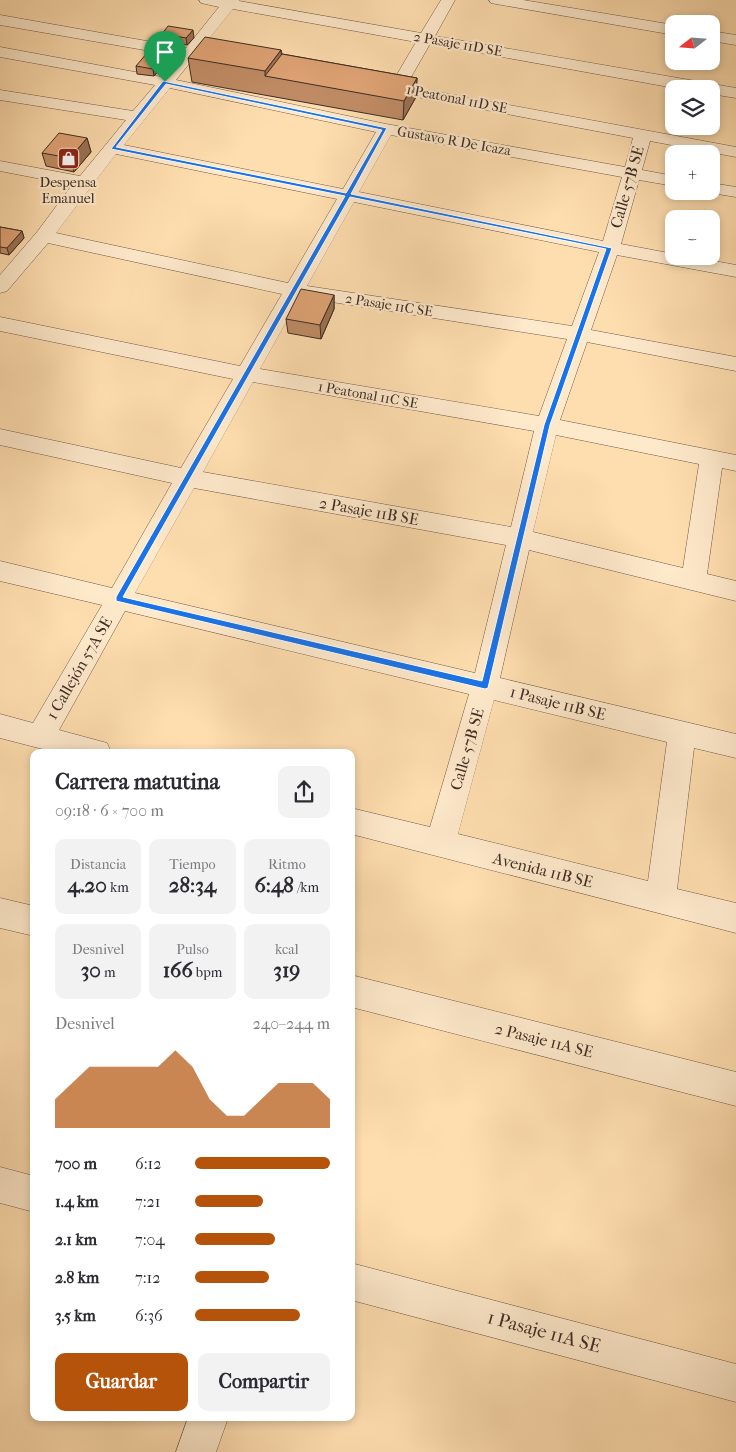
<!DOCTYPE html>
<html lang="es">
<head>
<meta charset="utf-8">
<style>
	body { margin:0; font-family:"IM FELL French Canon",serif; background:#f2f2f3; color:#2b2b33; height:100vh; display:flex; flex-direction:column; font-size:19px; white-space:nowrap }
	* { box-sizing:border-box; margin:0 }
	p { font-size:16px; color:#7c7c81 }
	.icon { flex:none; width:28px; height:28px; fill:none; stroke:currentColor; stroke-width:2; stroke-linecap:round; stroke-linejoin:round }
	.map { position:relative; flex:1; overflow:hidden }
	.panel { position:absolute; left:30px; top:749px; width:325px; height:672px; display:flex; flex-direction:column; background:#fff; border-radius:10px; box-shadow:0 2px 8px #0003 }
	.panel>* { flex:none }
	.needle { width:32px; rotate:253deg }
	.tools { position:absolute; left:665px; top:15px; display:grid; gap:10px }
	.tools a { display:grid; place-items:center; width:55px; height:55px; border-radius:10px; background:#fff; box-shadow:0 2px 8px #0003; font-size:25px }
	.pin { position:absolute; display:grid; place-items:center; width:42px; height:42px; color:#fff; margin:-51px -21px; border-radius:50% 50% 50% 0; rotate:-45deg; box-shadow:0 0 5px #0007 }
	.pin .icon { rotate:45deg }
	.round { display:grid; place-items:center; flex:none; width:52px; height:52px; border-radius:10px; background:#f2f2f3 }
	.overview { display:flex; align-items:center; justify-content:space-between; height:85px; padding:0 25px }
	h1 { font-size:22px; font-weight:800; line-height:38px }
	.stats { display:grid; grid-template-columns:repeat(3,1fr); gap:8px; height:85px; padding:5px 25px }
	.stats div { display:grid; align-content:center; border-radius:10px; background:#f2f2f3; text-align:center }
	.stats b { font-size:21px; font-weight:800 }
	.stats small { font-size:14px; font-weight:400 }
	.stats p { font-size:14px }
	.chart { height:140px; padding:10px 25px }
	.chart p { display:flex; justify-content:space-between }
	.chart svg { width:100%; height:90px; margin-top:5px; fill:#b45309; opacity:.7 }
	.action { display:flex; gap:10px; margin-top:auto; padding:10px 25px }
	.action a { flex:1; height:58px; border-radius:10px; background:#b45309; color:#fff; font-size:20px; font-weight:800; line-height:58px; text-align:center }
	.action a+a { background:#f2f2f3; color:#2b2b33 }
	ul { padding:0 25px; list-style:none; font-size:16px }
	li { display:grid; grid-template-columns:80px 60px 1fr; align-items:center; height:38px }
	li i { height:12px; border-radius:6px; background:#b45309 }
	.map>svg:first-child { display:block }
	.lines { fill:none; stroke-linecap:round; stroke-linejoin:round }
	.minor-casing { stroke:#6e5949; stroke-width:1 }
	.minor { fill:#fee9cb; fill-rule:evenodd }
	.wall { fill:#c08c65; stroke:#3e2d27 }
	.shaded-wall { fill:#9c7252; stroke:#3e2d27 }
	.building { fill:#dfa375; stroke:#3e2d27 }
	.route { fill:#1a73e8; stroke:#fff; fill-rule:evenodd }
	.labels { text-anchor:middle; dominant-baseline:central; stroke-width:4.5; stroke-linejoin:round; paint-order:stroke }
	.far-street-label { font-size:14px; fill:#3e2d27; stroke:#fee9cb }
	.far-poi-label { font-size:14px; fill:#3e2d27; stroke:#fee9cb }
	.street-label { font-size:16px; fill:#3e2d27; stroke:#fee9cb }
	.near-street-label { font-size:19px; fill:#3e2d27; stroke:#fee9cb }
</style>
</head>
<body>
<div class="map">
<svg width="736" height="1452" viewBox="0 0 736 1452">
	<rect width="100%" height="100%" fill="#feddaf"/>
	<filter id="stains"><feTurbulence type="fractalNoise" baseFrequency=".004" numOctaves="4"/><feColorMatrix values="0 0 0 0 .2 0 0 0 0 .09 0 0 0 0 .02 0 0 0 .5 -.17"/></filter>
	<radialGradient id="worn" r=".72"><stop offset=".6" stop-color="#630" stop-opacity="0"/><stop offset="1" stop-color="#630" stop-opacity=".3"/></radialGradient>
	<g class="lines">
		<defs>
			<path id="minor" d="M 199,0 L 240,0 L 239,1 L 421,33 L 441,0 L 455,0 L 435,36 L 736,88 L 736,98 L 711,94 L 711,89 L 680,89 L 430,44 L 406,86 L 736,147 L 736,157 L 650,141 L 642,170 L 674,176 L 674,186 L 639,180 L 621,244 L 674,254 L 674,256 L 688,256 L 736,265 L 736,277 L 617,255 L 591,330 L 736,357 L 736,371 L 587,342 L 560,420 L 736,455 L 736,471 L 722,468 L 707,574 L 736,581 L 736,601 L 529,550 L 500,678 L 736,734 L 736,758 L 694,748 L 677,889 L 736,903 L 736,933 L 351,834 L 351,808 L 430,827 L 469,694 L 125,611 L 59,730 L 107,743 L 111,752 L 54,752 L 0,738 L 0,714 L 33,723 L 102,605 L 0,581 L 0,561 L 112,588 L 172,483 L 0,445 L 0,429 L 181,468 L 233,379 L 0,331 L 0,317 L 240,366 L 282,294 L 48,243 L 7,291 L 0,293 L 0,275 L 37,232 L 72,185 L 0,171 L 0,161 L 80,176 L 126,120 L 0,100 L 0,90 L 133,111 L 155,85 L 0,57 L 0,47 L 162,77 L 179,56 L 0,25 L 0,15 L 186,48 L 219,7 L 201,3 ZM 233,9 L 416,42 L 392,83 L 381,81 L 375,83 L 373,86 L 375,89 L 633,138 L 625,167 L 386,124 L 176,80 L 193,59 L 228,65 L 234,63 L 236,60 L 234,57 L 200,50 ZM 170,88 L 376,132 L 343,189 L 124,145 ZM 391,135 L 622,177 L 603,241 L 359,192 ZM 116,154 L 337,199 L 288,283 L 56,233 ZM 354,202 L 599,252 L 572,326 L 307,286 ZM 300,297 L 567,339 L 539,416 L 260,369 ZM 253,382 L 534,431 L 511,527 L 203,472 ZM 556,435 L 699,464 L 683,568 L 533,532 ZM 194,488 L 506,545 L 475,673 L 135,593 ZM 494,700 L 667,742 L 648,881 L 458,834 Z
				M 489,0 L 523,0 L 674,25 L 674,35 L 496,4 L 491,3 Z
				M 711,31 L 736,35 L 736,45 L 711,41 Z
				M 711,183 L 736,187 L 736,197 L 705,192 L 711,191 Z
				M 0,898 L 34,906 L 34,936 L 0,928 Z
				M 351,975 L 736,1072 L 736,1106 L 351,1007 Z
				M 0,1167 L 34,1176 L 34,1212 L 0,1203 Z
				M 351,1263 L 736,1364 L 736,1402 L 351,1300 Z
				M 188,1418 L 228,1418 L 216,1452 L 176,1452 Z"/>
		</defs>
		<!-- minor casing -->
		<use href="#minor" class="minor-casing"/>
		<!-- minor -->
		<use href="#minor" class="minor"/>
	</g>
	<!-- wall -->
	<path class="wall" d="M 162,34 L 194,38 L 187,45 L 163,41 Z
		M 281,50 L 282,54 L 417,78 L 416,97 L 403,120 L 192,82 L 188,58 Z
		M 171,56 L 154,76 L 137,74 L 136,66 Z
		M 87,138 L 91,152 L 74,172 L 46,166 L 42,153 Z
		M 0,227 L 22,231 L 24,238 L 9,255 L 0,253 Z
		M 334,295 L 334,309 L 321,339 L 288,333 L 286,319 Z"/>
	<!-- shaded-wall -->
	<path class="shaded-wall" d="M 193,30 L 194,38 L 187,45 L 186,38 Z
		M 169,49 L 171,56 L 154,76 L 153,69 Z
		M 281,50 L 283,73 L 265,76 L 265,71 Z
		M 417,78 L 416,97 L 403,120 L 404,101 Z
		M 87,138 L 91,152 L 74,172 L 70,158 Z
		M 22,231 L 24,238 L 9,255 L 7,248 Z
		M 334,295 L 334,309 L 321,339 L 320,325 Z"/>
	<!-- building -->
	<path class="building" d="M 168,26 L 193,30 L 186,38 L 162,34 Z
		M 205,37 L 281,50 L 265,71 L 188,58 Z
		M 153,46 L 169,49 L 153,69 L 136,66 Z
		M 282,54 L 417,78 L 404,101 L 265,76 Z
		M 59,133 L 87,138 L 70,158 L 42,153 Z
		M 0,227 L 22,231 L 7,248 L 0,247 Z
		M 301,289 L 334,295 L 320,325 L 286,319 Z"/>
	<!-- route -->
	<path class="route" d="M 163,81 L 387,128 L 351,194 L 612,248 L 550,425 L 488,688 L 485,689 L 116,601 L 116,597 L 345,196 L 111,149 ZM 166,84 L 382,130 L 346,193 L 116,147 ZM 350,197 L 606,249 L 544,425 L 482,681 L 123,597 Z"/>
	<!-- icons -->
	<defs>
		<symbol id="shop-square" viewBox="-11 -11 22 22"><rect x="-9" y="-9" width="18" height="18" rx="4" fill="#8f2418" stroke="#fee9cb"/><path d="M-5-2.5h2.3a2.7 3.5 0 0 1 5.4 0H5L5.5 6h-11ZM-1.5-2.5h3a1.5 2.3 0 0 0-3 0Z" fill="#fff"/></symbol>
	</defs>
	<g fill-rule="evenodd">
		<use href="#shop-square" x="56" y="146" width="25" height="25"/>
	</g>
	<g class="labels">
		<!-- far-street labels -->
		<g class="far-street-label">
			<text transform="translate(458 44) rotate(10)">2 Pasaje 11D SE</text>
			<text transform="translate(457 99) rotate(11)">1 Peatonal 11D SE</text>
			<text transform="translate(454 141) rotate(10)">Gustavo R De Icaza</text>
			<text transform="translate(389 305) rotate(9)">2 Pasaje 11C SE</text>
			<text transform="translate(368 395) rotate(10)">1 Peatonal 11C SE</text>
		</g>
		<!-- far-poi labels -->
		<g class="far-poi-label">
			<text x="68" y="182">Despensa<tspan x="68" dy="16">Emanuel</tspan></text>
		</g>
		<!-- street labels -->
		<g class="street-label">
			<text transform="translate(627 187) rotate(-74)">Calle 57B SE</text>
			<text transform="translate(369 511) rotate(10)">2 Pasaje 11B SE</text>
			<text transform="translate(79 668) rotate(-60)">1 Callejón 57A SE</text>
			<text transform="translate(558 703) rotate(14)">1 Pasaje 11B SE</text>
			<text transform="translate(467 749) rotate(-74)">Calle 57B SE</text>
			<text transform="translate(543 870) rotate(14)">Avenida 11B SE</text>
			<text transform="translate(544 1040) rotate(14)">2 Pasaje 11A SE</text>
		</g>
		<!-- near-street labels -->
		<g class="near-street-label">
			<text transform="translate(544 1332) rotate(15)">1 Pasaje 11A SE</text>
		</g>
	</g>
	<rect width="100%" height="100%" filter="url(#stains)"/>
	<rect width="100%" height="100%" fill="url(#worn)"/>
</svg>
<div class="tools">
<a><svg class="needle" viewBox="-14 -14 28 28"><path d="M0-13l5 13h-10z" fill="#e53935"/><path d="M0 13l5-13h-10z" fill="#7c7c81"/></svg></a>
<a><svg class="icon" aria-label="layers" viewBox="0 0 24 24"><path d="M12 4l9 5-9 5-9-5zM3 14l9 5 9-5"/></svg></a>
<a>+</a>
<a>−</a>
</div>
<div class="pin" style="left:165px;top:82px;background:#1e9e55"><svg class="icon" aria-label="arrive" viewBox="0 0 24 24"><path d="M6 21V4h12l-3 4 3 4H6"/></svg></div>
<section class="panel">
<div class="overview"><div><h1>Carrera matutina</h1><p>09:18 · 6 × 700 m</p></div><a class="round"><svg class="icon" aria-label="share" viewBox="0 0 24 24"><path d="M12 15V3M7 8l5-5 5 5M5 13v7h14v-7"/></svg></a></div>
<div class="stats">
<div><p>Distancia</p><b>4.20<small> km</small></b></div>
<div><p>Tiempo</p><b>28:34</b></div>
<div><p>Ritmo</p><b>6:48<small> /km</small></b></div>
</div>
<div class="stats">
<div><p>Desnivel</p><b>30<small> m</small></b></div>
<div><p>Pulso</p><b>166<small> bpm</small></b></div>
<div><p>kcal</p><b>319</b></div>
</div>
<div class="chart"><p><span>Desnivel</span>240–244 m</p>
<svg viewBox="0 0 160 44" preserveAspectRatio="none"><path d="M0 44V30L10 22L20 14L30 14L40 14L50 14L60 14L70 6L80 14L90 30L100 38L110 38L120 30L130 22L140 22L150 22L160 30V44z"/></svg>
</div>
<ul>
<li><b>700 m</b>6:12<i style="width:100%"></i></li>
<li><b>1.4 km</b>7:21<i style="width:50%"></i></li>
<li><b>2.1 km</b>7:04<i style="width:59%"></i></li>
<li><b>2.8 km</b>7:12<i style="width:55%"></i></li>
<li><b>3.5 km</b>6:36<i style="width:78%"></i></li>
</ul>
<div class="action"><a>Guardar</a><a>Compartir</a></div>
</section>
</div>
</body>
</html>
